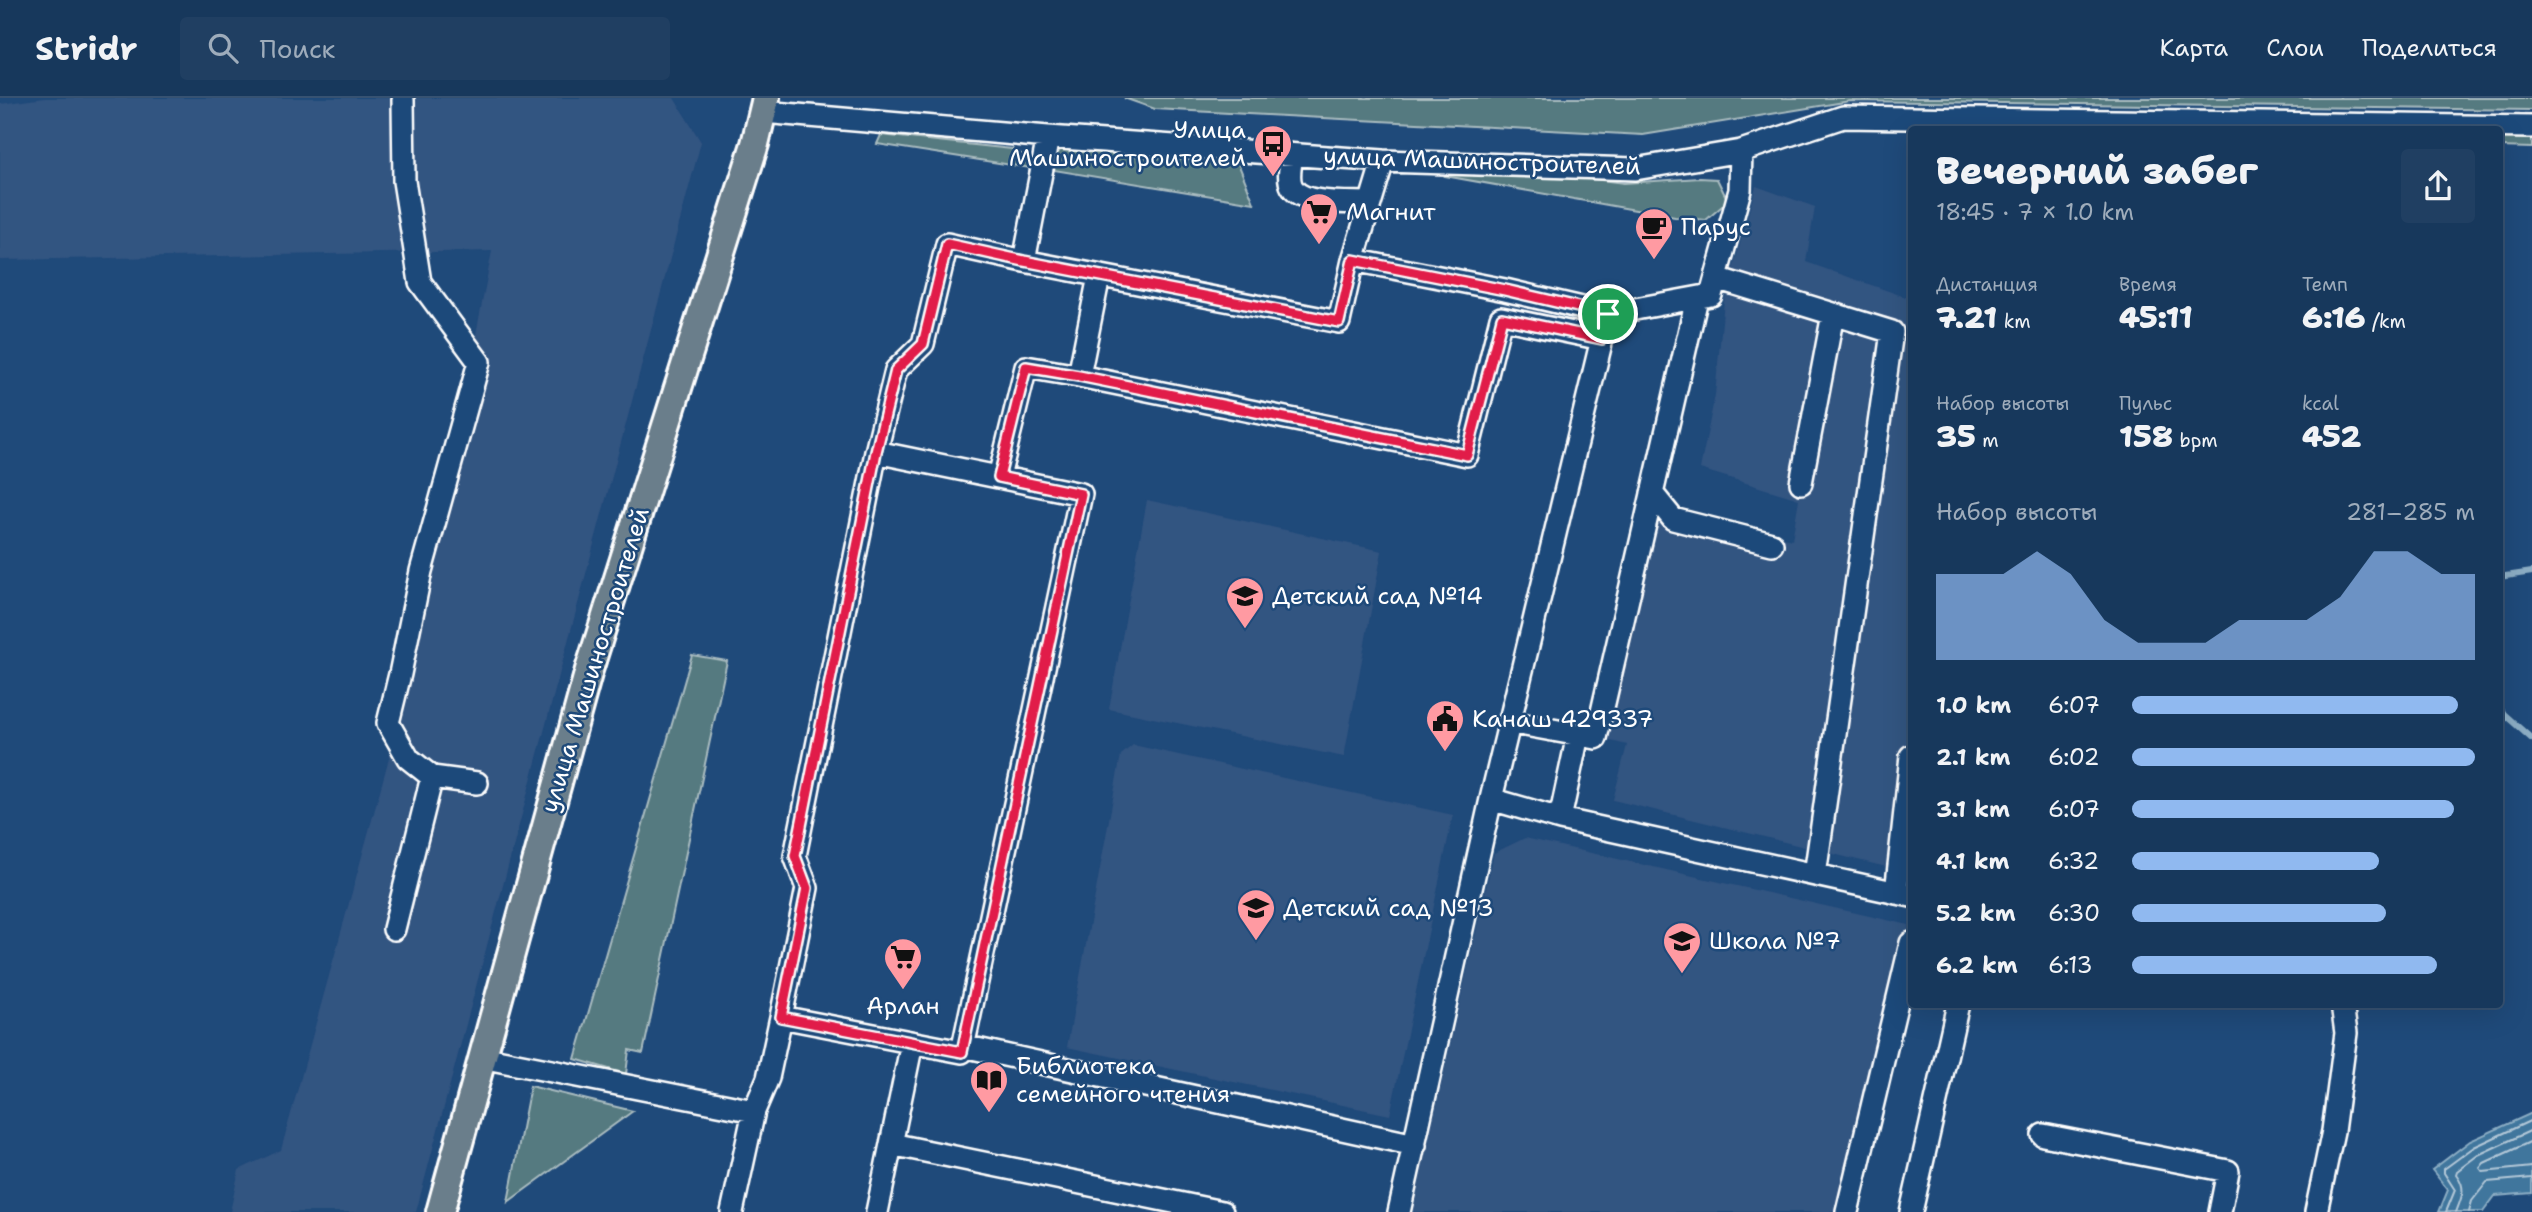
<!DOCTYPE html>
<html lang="ru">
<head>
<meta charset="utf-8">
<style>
	body { margin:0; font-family:"Shantell Sans",sans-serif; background:#203f62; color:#f1f3f6; height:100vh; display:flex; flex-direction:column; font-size:26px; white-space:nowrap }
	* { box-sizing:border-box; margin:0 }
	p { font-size:23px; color:#9eacbb }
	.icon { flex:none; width:38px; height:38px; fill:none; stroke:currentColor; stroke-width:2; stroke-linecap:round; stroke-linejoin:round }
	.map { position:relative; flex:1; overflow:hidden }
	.drawer { position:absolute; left:1908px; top:28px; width:595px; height:882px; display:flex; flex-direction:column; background:#17385c; border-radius:7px; box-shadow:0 7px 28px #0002,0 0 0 2px #365272 }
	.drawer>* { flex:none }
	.pin { position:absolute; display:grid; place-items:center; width:60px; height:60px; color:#fff; margin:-30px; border:4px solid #fff; border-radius:50%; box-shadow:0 2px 7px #0007 }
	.round { display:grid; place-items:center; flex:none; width:74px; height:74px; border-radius:7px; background:#203f62 }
	.headline { display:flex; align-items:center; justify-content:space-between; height:119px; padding:0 28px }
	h1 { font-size:38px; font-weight:800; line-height:52px }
	.figures { display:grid; grid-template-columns:repeat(3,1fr); gap:10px; height:119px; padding:7px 28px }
	.figures div { display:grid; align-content:center }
	.figures b { font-size:30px; font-weight:800 }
	.figures small { font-size:19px; font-weight:400 }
	.figures p { font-size:19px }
	.chart { height:196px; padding:14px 28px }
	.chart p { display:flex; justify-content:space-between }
	.chart svg { width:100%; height:126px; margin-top:7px; fill:#90b9f0; opacity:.7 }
	ul { padding:0 28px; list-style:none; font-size:23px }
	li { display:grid; grid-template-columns:112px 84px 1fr; align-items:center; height:52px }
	li i { height:18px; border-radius:9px; background:#90b9f0 }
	header { display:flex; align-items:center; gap:42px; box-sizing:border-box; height:98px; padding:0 35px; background:#17385c; border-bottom:2px solid #365272 }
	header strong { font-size:33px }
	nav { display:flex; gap:38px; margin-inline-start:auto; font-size:24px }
	.search { width:490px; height:63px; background:#203f62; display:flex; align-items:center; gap:18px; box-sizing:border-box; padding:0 24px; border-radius:7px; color:#9eacbb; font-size:26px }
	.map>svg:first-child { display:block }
	.built { fill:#335481 }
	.green { fill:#557a80; stroke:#aabcc0; stroke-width:2 }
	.water { fill:#40769d; stroke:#8cadc4; stroke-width:2 }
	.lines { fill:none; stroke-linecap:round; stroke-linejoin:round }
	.shore { stroke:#b3c8d8; stroke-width:2 }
	.stream { stroke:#8cadc4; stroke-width:6 }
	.minor-casing { stroke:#fff; stroke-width:26 }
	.major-casing { stroke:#fff; stroke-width:32 }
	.minor { stroke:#1f4a7a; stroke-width:21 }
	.major { stroke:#6b7e8b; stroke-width:26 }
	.route-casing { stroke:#fff; stroke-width:14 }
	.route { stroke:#e11d48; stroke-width:9 }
	.labels { text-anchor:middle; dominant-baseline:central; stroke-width:5; stroke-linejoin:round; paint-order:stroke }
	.poi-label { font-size:24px; fill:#fff; stroke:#1f4a7a; text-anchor:start }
	.street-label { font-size:24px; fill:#fff; stroke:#1f4a7a }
</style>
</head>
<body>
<header>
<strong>Stridr</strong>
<div class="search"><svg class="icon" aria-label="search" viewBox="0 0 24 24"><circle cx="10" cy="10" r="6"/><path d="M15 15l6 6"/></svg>Поиск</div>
<nav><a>Карта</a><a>Слои</a><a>Поделиться</a></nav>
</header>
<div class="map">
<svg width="2532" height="1114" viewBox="0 0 2532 1114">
	<rect width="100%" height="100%" fill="#1f4a7a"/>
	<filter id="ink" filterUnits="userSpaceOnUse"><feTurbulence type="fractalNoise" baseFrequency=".0143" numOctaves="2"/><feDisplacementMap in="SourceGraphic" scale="14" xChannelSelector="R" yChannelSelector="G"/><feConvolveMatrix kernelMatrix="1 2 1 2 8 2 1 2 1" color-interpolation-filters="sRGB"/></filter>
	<g filter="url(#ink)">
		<!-- built -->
		<path class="built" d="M 45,0 L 674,0 L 701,44 L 416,1114 L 230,1114 L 239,1072 L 281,1052 L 408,591 L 492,153 L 0,162 L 0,6 Z
			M 1756,88 L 1815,109 L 1806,164 L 1911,201 L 1911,775 L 1613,702 L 1627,647 L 1607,642 L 1660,409 L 1792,442 L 1799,401 L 1700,371 L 1715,297 L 1724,203 Z
			M 1147,402 L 1382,453 L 1344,659 L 1109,611 Z
			M 1133,647 L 1453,717 L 1390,1017 L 1067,949 L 1121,657 Z
			M 1525,740 L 1909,827 L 1842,1114 L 1412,1114 L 1494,755 Z"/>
		<!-- green -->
		<path class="green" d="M 1124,0 L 2532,0 L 2532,12 L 1850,3 L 1643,37 L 1155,11 Z
			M 2499,36 L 2532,37 L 2532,50 L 2499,49 Z
			M 881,37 L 1012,51 L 1030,61 L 1031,70 L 877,46 Z
			M 1061,51 L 1236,60 L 1254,105 L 1054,72 L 1054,60 Z
			M 1450,71 L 1562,77 L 1624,85 L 1700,80 L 1717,81 L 1728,103 L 1706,122 L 1675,119 L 1445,78 Z
			M 692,557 L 727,563 L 643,955 L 629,952 L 626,976 L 575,961 Z
			M 530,988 L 633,1013 L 508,1104 Z"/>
		<!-- water -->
		<path class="water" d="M 2532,1015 L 2532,1095 L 2495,1098 L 2483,1114 L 2439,1114 L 2448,1092 L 2432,1072 L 2470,1043 Z"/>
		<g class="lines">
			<!-- shore -->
			<path class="shore" d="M 2532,1043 L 2484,1065 L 2480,1070 L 2483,1074 L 2532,1069
				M 2446,1114 L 2455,1092 L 2444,1075 L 2444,1071 L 2474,1049 L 2532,1022
				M 2456,1114 C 2462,1099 2467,1090 2456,1076 L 2457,1073 L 2478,1057 L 2532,1032
				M 2469,1114 L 2472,1103 L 2487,1084 L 2532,1080"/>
			<!-- stream -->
			<path class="stream" d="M 2499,479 L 2532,474
				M 2499,608 L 2504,616 L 2532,641"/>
			<defs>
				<path id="minor" d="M 403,2 L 404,83 L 420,184 L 479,264 L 421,473 L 400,576 L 388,625 L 408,660 L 432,679 L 477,685
					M 763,14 L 1048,39 L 1383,63 L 1635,71 L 1741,53 L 1843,19 L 2532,29
					M 1292,57 C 1291,66 1287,80 1292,89 C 1303,108 1350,104 1370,105
					M 1353,162 L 1505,192 L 1608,216
					M 1024,163 L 1339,224 L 1353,162 L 1383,63
					M 1099,178 L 1079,278 L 1467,357 L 1501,220 L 1602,241
					M 1716,180 L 1892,234 L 1815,777
					M 999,379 L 1026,269 L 1079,278
					M 1801,385 L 1833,216
					M 1652,395 L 1673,421 L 1772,446
					M 1509,624 L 1596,640 L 1697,200
					M 1578,637 L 1560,721 L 1911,798
					M 1491,701 L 1560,721
					M 1896,795 L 1911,658
					M 394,831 L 432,679
					M 781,919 L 807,790 L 795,758 L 876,354
					M 963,948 L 1415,1047
					M 481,959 L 754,1013 L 768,980 L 781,919 L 962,954 L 1081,396 L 876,354 L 896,272 L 923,246 L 947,146 L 1024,163 L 1048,39
					M 2043,1037 L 2228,1073 L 2220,1114
					M 891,1046 L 1222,1114
					M 732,1114 L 754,1013
					M 877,1114 L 912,945
					M 1399,1114 L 1491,701 L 1608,216 L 1711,197 L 1740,92 L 1741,53
					M 1847,1114 L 1911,845
					M 1911,1114 L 1958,906
					M 2316,1114 L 2333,1033 L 2346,935 L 2342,906"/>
				<path id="major" d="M 440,1114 L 589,572 L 755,46 L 766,0"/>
			</defs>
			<!-- minor casing -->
			<use href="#minor" class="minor-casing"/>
			<!-- major casing -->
			<use href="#major" class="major-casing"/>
			<!-- minor -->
			<use href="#minor" class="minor"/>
			<!-- major -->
			<use href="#major" class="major"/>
		</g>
	</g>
	<g class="lines" filter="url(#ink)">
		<defs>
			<path id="route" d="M 947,146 L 1024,163 L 1339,224 L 1353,162 L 1505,192 L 1608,216 L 1602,241 L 1502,220 L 1467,357 L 1079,278 L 1026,269 L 999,379 L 1081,396 L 962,954 L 781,919 L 807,790 L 795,758 L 876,354 L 896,272 L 923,246 Z"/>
		</defs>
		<!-- route casing -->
		<use href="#route" class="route-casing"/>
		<!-- route -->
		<use href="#route" class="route"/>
	</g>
	<!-- icons -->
	<defs>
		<symbol id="bus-pin" viewBox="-11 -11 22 30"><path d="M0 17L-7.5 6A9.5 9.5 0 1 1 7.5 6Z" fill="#ff9aa2" stroke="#1f4a7a"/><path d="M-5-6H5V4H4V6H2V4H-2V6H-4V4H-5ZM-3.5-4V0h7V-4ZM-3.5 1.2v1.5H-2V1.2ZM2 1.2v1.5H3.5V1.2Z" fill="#111"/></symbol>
		<symbol id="supermarket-pin" viewBox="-11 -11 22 30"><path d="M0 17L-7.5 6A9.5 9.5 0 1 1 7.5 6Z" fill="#ff9aa2" stroke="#1f4a7a"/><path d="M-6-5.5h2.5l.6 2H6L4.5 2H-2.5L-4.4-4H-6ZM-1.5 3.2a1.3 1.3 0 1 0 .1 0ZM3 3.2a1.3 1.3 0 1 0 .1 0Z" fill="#111"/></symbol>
		<symbol id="cafe-pin" viewBox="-11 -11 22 30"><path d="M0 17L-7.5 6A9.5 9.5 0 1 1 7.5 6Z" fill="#ff9aa2" stroke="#1f4a7a"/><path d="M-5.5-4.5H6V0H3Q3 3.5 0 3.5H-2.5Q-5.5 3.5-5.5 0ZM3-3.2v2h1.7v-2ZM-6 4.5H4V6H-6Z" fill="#111"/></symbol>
		<symbol id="school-pin" viewBox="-11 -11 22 30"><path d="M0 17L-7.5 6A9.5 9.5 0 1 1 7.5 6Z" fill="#ff9aa2" stroke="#1f4a7a"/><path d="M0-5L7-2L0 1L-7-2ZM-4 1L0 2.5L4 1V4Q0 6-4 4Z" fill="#111"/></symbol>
		<symbol id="civic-pin" viewBox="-11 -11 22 30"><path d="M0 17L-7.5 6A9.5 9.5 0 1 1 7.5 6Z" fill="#ff9aa2" stroke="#1f4a7a"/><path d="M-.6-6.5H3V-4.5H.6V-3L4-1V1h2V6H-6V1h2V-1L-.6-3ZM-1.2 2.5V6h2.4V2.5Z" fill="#111"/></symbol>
		<symbol id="library-pin" viewBox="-11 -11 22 30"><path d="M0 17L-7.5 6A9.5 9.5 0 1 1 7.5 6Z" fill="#ff9aa2" stroke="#1f4a7a"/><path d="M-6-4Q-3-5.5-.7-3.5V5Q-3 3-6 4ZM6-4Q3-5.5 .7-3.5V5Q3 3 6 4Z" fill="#111"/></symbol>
	</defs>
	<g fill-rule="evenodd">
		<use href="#bus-pin" x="1251" y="24" width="44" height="60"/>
		<use href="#supermarket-pin" x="1297" y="92" width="44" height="60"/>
		<use href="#cafe-pin" x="1632" y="107" width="44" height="60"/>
		<use href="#school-pin" x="1223" y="476" width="44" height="60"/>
		<use href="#civic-pin" x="1423" y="599" width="44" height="60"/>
		<use href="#school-pin" x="1234" y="788" width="44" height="60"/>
		<use href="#school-pin" x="1660" y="821" width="44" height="60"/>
		<use href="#supermarket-pin" x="881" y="837" width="44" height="60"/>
		<use href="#library-pin" x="967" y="960" width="44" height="60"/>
	</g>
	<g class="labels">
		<!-- poi labels -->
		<g class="poi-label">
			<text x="1246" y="32" text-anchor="end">Улица<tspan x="1246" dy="28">Машиностроителей</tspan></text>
			<text x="1346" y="114">Магнит</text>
			<text x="1681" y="129">Парус</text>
			<text x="1272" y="498">Детский сад №14</text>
			<text x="1472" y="621">Канаш 429337</text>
			<text x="1283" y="810">Детский сад №13</text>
			<text x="1709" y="843">Школа №7</text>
			<text x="903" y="908" text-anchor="middle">Арлан</text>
			<text x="1016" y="968">Библиотека<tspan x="1016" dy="28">семейного чтения</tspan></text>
		</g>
		<!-- street labels -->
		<g class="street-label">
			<text transform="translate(1482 63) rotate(2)">улица Машиностроителей</text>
			<text transform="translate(595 562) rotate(-73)">улица Машиностроителей</text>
		</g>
	</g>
</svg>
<div class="pin" style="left:1608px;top:216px;background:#1e9e55"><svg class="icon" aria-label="arrive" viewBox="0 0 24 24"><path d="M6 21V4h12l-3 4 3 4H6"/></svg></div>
<section class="drawer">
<div class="headline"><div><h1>Вечерний забег</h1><p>18:45 · 7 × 1.0 km</p></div><a class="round"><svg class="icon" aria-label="share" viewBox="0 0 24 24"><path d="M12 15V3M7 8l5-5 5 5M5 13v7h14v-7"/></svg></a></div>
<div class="figures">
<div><p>Дистанция</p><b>7.21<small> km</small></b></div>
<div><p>Время</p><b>45:11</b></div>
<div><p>Темп</p><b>6:16<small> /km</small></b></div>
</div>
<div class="figures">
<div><p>Набор высоты</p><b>35<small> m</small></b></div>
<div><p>Пульс</p><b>158<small> bpm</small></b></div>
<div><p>kcal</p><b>452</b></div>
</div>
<div class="chart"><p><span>Набор высоты</span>281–285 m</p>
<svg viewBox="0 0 160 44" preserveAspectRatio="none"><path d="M0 44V14L10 14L20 14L30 6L40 14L50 30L60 38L70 38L80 38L90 30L100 30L110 30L120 22L130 6L140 6L150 14L160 14V44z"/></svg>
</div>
<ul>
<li><b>1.0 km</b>6:07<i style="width:95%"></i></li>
<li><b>2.1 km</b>6:02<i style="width:100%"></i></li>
<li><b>3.1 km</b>6:07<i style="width:94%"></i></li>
<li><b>4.1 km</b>6:32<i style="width:72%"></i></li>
<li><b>5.2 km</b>6:30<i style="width:74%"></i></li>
<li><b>6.2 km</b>6:13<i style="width:89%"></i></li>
</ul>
</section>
</div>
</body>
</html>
